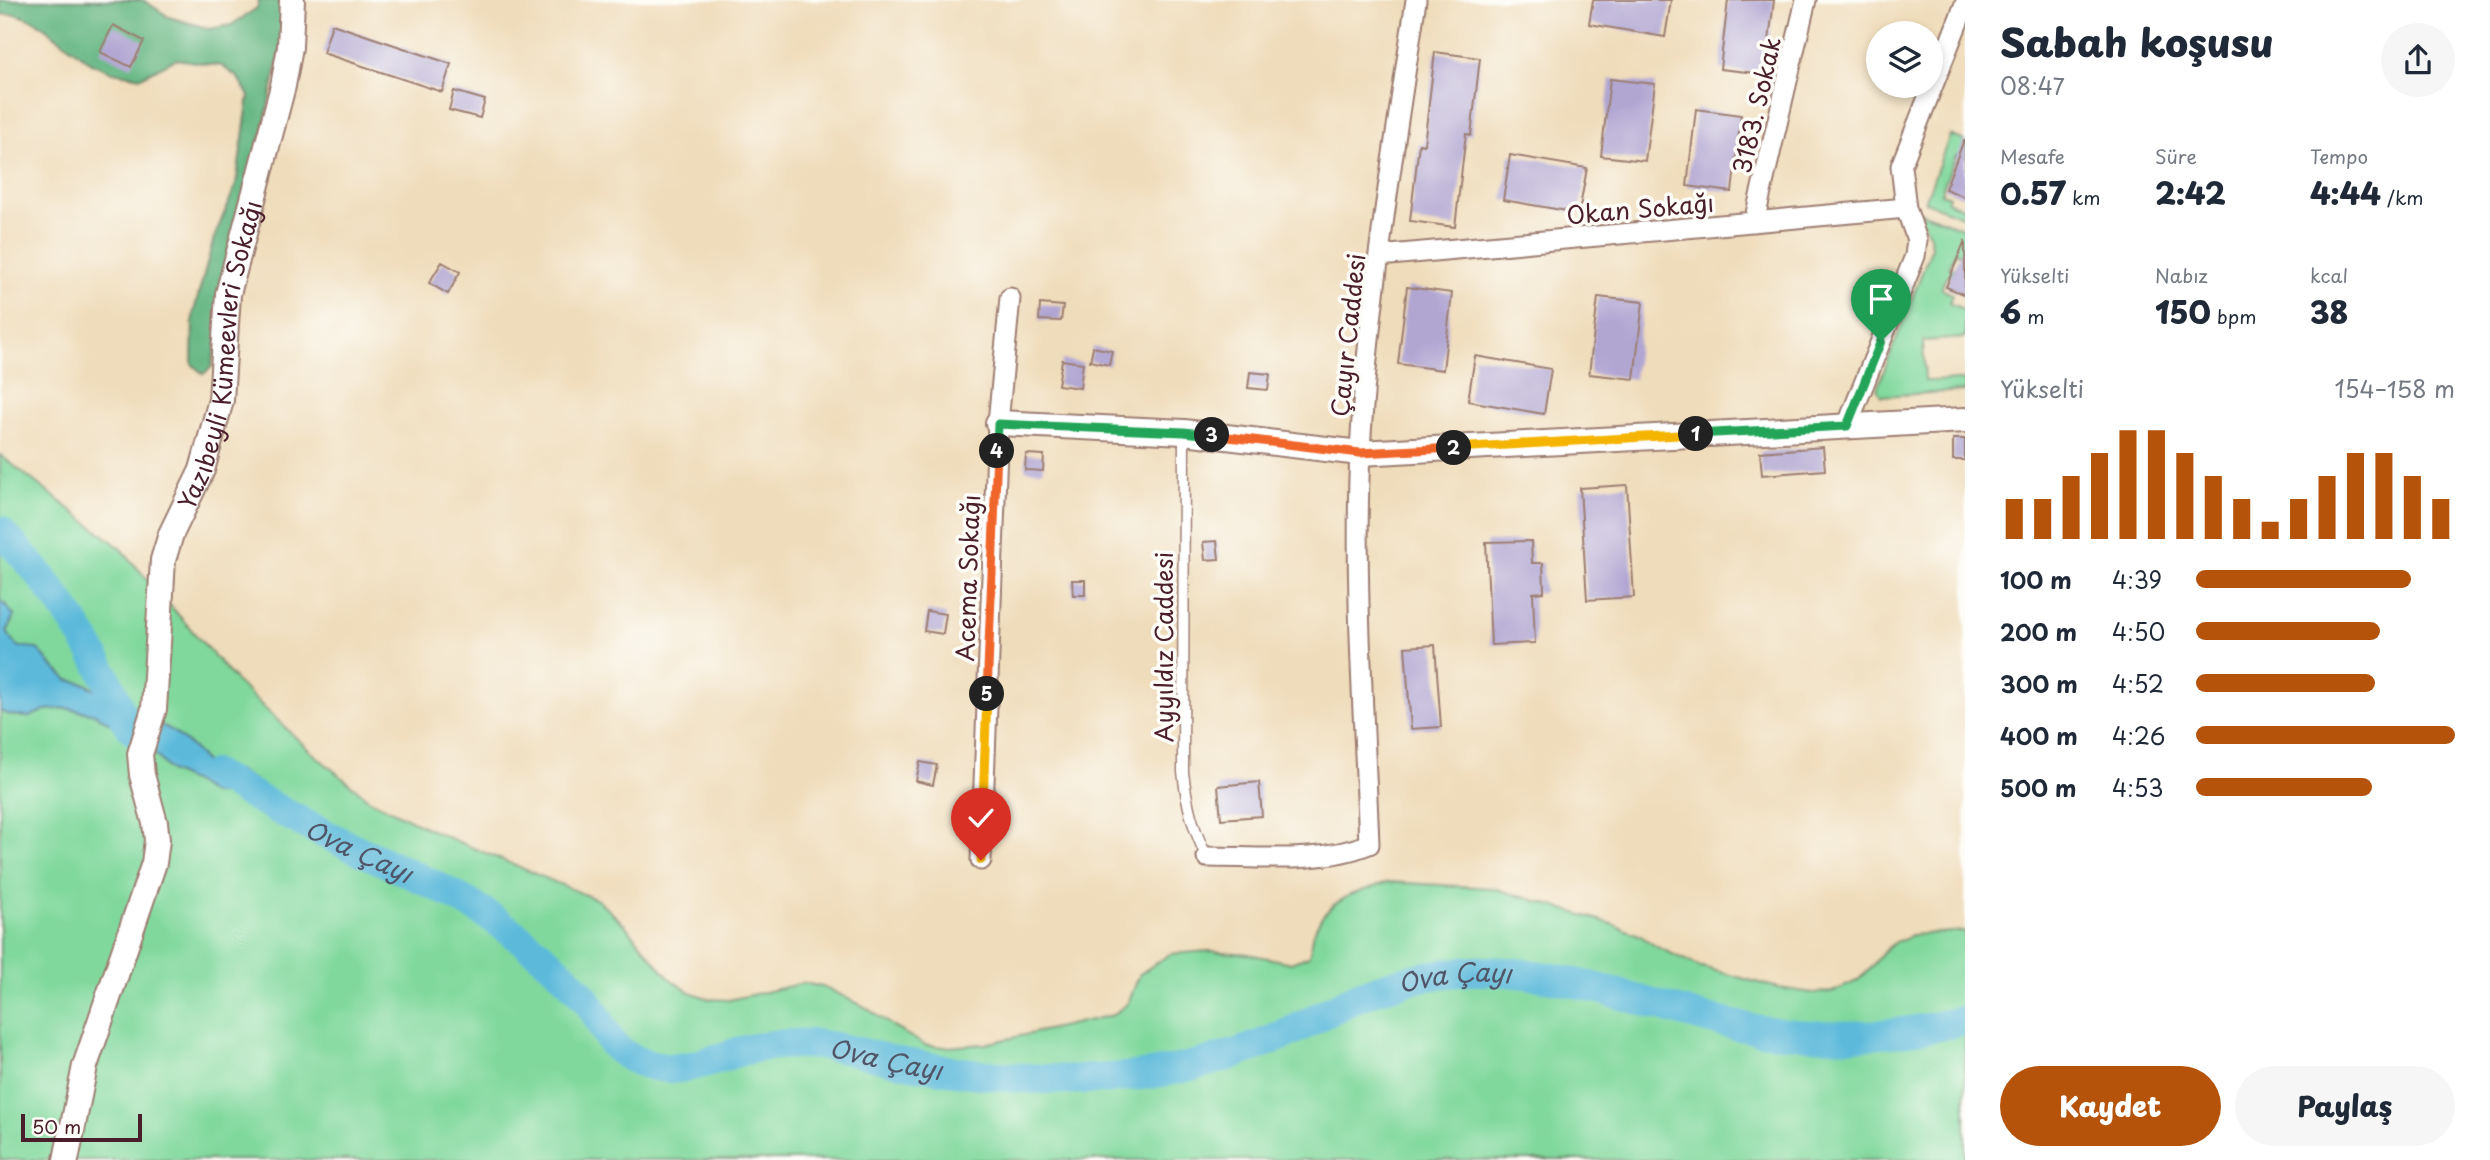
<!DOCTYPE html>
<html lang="tr">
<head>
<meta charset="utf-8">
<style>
	body { margin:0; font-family:"Playpen Sans",sans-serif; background:#f6f6f7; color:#1f2937; height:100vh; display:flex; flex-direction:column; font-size:26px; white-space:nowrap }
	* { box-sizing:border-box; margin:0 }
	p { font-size:23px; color:#747a83 }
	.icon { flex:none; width:38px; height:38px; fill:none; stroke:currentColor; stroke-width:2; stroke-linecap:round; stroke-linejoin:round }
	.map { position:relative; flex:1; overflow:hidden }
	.panel { display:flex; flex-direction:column; background:#fff; width:525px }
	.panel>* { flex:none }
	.tools { position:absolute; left:1866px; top:21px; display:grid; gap:14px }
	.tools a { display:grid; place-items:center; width:77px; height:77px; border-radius:50%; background:#fff; box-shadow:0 4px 10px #0003; font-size:35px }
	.scale { position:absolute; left:21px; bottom:18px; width:121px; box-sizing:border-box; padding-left:7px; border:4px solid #4a1f2b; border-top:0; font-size:19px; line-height:24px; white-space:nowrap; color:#4a1f2b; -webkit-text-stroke:5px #fdfcf7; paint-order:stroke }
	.pin { position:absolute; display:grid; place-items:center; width:60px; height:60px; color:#fff; margin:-72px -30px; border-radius:50% 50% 50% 0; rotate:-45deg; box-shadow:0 0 7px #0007 }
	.pin .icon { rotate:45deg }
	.km { position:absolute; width:35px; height:35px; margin:-18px; border-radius:50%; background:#222; color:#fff; font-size:19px; line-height:35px; text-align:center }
	.round { display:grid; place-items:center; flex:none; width:74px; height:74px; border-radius:37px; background:#f6f6f7 }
	.overview { display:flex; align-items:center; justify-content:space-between; height:119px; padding:0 35px }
	h1 { font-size:38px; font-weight:800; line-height:52px }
	.metrics { display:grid; grid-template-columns:repeat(3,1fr); gap:10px; height:119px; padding:7px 35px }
	.metrics div { display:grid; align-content:center }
	.metrics b { font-size:30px; font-weight:800 }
	.metrics small { font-size:19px; font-weight:400 }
	.metrics p { font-size:19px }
	.chart { height:196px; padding:14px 35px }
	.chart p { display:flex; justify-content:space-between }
	.chart svg { width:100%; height:126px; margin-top:7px; stroke:#b45309; stroke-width:6 }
	.action { display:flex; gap:14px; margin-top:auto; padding:14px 35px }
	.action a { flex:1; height:80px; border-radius:42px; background:#b45309; color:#fff; font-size:28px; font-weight:800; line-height:80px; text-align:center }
	.action a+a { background:#f6f6f7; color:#1f2937 }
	ul { padding:0 35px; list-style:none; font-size:23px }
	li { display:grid; grid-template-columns:112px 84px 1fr; align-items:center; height:52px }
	li i { height:18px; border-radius:9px; background:#b45309 }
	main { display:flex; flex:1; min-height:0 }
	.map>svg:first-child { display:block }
	.green { fill:#80d89c; stroke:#657c64; stroke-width:2 }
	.forest { fill:#68b884; stroke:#596c58; stroke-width:2 }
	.water { fill:#5cb9da; stroke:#536c82; stroke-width:2 }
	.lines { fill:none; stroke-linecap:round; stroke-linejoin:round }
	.river { stroke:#5cb9da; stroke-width:30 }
	.building { fill:#b1a6d2 }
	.service-casing { stroke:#9c7e72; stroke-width:13 }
	.minor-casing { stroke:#9c7e72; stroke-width:23 }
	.tertiary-casing { stroke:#9c7e72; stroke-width:28 }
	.service { stroke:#fff; stroke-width:10 }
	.minor { stroke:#fff; stroke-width:19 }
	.tertiary { stroke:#fff; stroke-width:24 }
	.split-1-casing { stroke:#fff; stroke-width:14 }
	.split-2-casing { stroke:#fff; stroke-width:14 }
	.split-3-casing { stroke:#fff; stroke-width:14 }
	.split-4-casing { stroke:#fff; stroke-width:14 }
	.split-5-casing { stroke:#fff; stroke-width:14 }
	.split-6-casing { stroke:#fff; stroke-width:14 }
	.split-1 { stroke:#22a559; stroke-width:9 }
	.split-2 { stroke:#f5b400; stroke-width:9 }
	.split-3 { stroke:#f0652b; stroke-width:9 }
	.split-4 { stroke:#22a559; stroke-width:9 }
	.split-5 { stroke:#f0652b; stroke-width:9 }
	.split-6 { stroke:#f5b400; stroke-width:9 }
	.labels { text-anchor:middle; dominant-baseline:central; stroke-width:7; stroke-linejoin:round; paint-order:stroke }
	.street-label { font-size:24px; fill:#4a1f2b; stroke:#fdfcf7 }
	.water-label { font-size:26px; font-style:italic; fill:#505568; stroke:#fdfcf7 }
</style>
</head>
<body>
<main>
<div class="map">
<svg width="1965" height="1160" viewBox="0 0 1965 1160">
	<rect width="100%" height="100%" fill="#fdfcf7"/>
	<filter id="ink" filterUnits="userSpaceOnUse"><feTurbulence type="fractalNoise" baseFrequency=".0143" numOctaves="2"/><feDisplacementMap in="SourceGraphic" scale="14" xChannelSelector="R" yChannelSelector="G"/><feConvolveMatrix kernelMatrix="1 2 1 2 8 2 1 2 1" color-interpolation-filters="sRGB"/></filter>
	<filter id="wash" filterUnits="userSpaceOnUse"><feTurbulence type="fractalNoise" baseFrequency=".00686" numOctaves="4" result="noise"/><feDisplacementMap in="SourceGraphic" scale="28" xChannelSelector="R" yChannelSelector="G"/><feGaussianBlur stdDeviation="1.57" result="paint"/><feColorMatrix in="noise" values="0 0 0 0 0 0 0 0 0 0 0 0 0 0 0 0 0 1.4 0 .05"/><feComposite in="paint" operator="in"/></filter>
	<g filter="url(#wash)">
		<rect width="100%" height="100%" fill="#efdcba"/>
		<!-- green -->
		<path class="green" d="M 1950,135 L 1965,141 L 1965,158 L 1956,155 L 1941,193 L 1949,196 L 1947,201 L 1965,209 L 1965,217 L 1925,202 Z
			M 1921,212 L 1965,229 L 1965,256 L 1955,252 L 1949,267 L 1954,269 L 1951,276 L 1947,275 L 1941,289 L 1952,294 L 1949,303 L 1965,310 L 1965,338 L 1923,341 L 1925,381 L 1965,380 L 1965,391 L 1881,396 L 1877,389 L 1931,249 L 1930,235 L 1919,217 Z
			M 0,455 L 119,547 L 236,681 L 310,751 L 368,799 L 435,832 L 598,900 L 626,926 L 669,978 L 688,991 L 709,999 L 729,1000 L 804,983 L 827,988 L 865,1007 L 894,1027 L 925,1045 L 945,1047 L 985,1044 L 1113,1015 L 1128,1003 L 1140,974 L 1170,954 L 1209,951 L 1249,954 L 1291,963 L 1309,956 L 1314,932 L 1321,918 L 1332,906 L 1350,895 L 1388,882 L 1493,888 L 1609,923 L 1639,935 L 1657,947 L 1698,966 L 1778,988 L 1813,993 L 1833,992 L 1857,981 L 1869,970 L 1883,952 L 1895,942 L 1912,935 L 1965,931 L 1965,1160 L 0,1160 L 0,711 L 10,715 L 29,717 L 45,710 L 67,708 L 95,714 L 151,749 L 170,771 L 196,783 L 212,794 L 224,794 L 242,797 L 257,786 L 257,782 L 237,770 L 206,763 L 192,747 L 171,730 L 112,701 L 86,684 L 68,680 L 49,663 L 39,650 L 29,647 L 20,647 L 14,643 L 7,632 L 12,623 L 8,607 L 0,600 Z"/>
		<!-- forest -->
		<path class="forest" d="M 0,0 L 143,0 L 169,17 L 210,29 L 231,25 L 257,8 L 259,0 L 284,0 L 285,30 L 211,368 L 203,374 L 192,364 L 193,315 L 214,238 L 236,185 L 249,96 L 238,78 L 222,66 L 176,59 L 141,77 L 113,72 L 91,63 L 37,22 L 19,15 L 4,14 L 0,16 Z"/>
		<!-- water -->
		<path class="water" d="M 0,600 L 14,615 L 7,632 L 14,643 L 20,647 L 29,647 L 39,650 L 49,663 L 68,680 L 86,684 L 112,701 L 171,730 L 192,747 L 206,763 L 237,770 L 257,782 L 257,787 L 242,797 L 224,794 L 212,794 L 196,783 L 170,771 L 151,749 L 95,714 L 67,708 L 45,710 L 29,717 L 10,715 L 0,711 Z"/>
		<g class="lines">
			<!-- river -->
			<g class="river">
				<path d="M 0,531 C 46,577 84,631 112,690 C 119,706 123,725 139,734"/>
				<path id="s1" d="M 214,774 C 253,795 291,818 331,837 C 388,865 447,886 499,923 C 531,946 567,973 590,1005 C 608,1030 604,1047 638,1061 C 676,1077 702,1063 738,1052 C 756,1047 775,1044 794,1044 C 831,1042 869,1056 905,1063 C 985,1078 1070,1085 1150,1074 C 1197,1067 1243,1053 1286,1034 C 1312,1022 1335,1006 1362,995 C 1396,981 1435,973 1472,971 C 1558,969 1631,1000 1712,1020 C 1794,1041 1883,1041 1965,1020"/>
			</g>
		</g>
		<g id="blocks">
			<!-- building -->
			<path class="building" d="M 1593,0 L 1671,0 L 1665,37 L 1589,24 Z
				M 1728,0 L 1774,0 L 1765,74 L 1720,69 Z
				M 332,24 L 451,64 L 442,92 L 323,53 Z
				M 113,25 L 144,41 L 131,67 L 100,52 Z
				M 1435,52 L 1480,58 L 1471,135 L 1466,134 L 1455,227 L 1410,221 L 1419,144 L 1424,145 Z
				M 1610,79 L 1655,84 L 1645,161 L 1601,156 Z
				M 454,91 L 485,100 L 480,118 L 449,110 Z
				M 1696,109 L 1741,115 L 1732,192 L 1687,186 Z
				M 1964,140 L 1965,140 L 1965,197 L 1945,189 Z
				M 1510,155 L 1587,168 L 1579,213 L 1503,200 Z
				M 1965,240 L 1965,295 L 1946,287 Z
				M 442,262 L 460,272 L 448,294 L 429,283 Z
				M 1407,287 L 1452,293 L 1443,370 L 1398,364 Z
				M 1598,297 L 1643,302 L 1634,379 L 1589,374 Z
				M 1040,304 L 1063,306 L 1061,321 L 1039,320 Z
				M 1093,347 L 1112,351 L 1109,365 L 1090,361 Z
				M 1475,356 L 1551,369 L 1544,414 L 1468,401 Z
				M 1062,360 L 1083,363 L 1080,388 L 1058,385 Z
				M 1250,372 L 1270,374 L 1268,390 L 1248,388 Z
				M 1953,439 L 1965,439 L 1965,460 L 1953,460 Z
				M 1823,447 L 1825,470 L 1762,475 L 1760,452 Z
				M 1026,454 L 1044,455 L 1043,471 L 1025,470 Z
				M 1627,485 L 1634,597 L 1587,600 L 1580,488 Z
				M 1217,541 L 1219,559 L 1205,560 L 1203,542 Z
				M 1531,541 L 1532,563 L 1543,563 L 1544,592 L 1533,593 L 1535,643 L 1491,645 L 1486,542 Z
				M 1072,580 L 1085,580 L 1085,595 L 1073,595 Z
				M 927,611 L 946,614 L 943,634 L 924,631 Z
				M 1435,645 L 1441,727 L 1411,729 L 1405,647 Z
				M 920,762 L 937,765 L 933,785 L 916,781 Z
				M 1259,782 L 1262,816 L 1221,819 L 1218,786 Z"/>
		</g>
	</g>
	<g filter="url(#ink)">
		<use href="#blocks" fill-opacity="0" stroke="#9c7e72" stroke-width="2"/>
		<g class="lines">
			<defs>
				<path id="service" d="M 1184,432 L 1183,772 C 1187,805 1192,827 1207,857"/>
				<path id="minor" d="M 1754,222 L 1806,0
					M 1379,256 L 1906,208
					M 1847,426 L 1915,256 L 1917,240 L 1906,208 L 1901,166 L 1965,4
					M 1207,857 C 1259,857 1321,864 1369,844 C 1364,715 1354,582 1360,452 C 1368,301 1394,150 1416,0
					M 981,860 L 998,423 L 1010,298"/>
				<g id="tertiary">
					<path d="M 998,423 L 1184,432 L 1360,453 L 1965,420"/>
					<path id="s2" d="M 66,1160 L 85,1066 L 154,863 L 157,840 L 155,823 L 142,775 L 140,754 L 154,709 L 163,560 L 171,534 L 202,470 L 221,400 L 228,294 L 283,86 L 290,47 L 292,0"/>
				</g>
			</defs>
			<!-- service casing -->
			<use href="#service" class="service-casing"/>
			<!-- minor casing -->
			<use href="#minor" class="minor-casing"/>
			<!-- tertiary casing -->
			<use href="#tertiary" class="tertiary-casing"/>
			<!-- service -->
			<use href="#service" class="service"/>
			<!-- minor -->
			<use href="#minor" class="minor"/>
			<!-- tertiary -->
			<use href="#tertiary" class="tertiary"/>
		</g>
	</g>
	<g class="lines" filter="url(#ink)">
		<defs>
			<path id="split-1" d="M 1696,434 L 1847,426 L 1881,341"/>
			<path id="split-2" d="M 1454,448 L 1696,434"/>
			<path id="split-3" d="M 1212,435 L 1360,453 L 1454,448"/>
			<path id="split-4" d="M 997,451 L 998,424 L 1184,432 L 1212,435"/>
			<path id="split-5" d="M 987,694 L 997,451"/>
			<path id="split-6" d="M 981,860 L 987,694"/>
		</defs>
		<!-- split-1 casing -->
		<use href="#split-1" class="split-1-casing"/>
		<!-- split-2 casing -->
		<use href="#split-2" class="split-2-casing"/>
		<!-- split-3 casing -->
		<use href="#split-3" class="split-3-casing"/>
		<!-- split-4 casing -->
		<use href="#split-4" class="split-4-casing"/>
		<!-- split-5 casing -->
		<use href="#split-5" class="split-5-casing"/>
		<!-- split-6 casing -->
		<use href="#split-6" class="split-6-casing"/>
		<!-- split-1 -->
		<use href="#split-1" class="split-1"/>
		<!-- split-2 -->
		<use href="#split-2" class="split-2"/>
		<!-- split-3 -->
		<use href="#split-3" class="split-3"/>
		<!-- split-4 -->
		<use href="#split-4" class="split-4"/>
		<!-- split-5 -->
		<use href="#split-5" class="split-5"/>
		<!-- split-6 -->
		<use href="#split-6" class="split-6"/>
	</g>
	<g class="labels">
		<!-- street labels -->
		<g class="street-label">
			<text transform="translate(1756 105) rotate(-77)">3183. Sokak</text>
			<text transform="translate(1640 208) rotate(-5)">Okan Sokağı</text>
			<text transform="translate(1347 335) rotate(-84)">Çayır Caddesi</text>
			<text stroke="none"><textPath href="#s2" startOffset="833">Yazıbeyli Kümeevleri Sokağı</textPath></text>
			<text transform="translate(967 578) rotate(-88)">Acema Sokağı</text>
			<text transform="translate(1163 647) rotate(-90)">Ayyıldız Caddesi</text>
		</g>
		<!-- water labels -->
		<g class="water-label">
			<text stroke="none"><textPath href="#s1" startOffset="164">Ova Çayı</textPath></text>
			<text stroke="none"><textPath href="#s1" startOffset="1363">Ova Çayı</textPath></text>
			<text stroke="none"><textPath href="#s1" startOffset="774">Ova Çayı</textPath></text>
		</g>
	</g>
</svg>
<div class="tools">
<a><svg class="icon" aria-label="layers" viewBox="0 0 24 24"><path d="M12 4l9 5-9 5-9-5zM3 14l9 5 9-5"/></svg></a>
</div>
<div class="scale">50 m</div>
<div class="pin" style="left:1881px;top:341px;background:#1e9e55"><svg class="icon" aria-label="arrive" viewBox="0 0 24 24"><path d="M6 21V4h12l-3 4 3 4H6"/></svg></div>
<div class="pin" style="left:981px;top:860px;background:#d93025"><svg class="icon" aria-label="check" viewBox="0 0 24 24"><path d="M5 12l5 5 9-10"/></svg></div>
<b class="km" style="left:1696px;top:434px">1</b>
<b class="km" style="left:1454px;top:448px">2</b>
<b class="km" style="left:1212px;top:435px">3</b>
<b class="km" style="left:997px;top:451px">4</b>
<b class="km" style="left:987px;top:694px">5</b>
</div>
<section class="panel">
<div class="overview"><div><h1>Sabah koşusu</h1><p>08:47</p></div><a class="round"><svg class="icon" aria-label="share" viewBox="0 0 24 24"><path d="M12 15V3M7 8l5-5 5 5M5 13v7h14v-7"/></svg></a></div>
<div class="metrics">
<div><p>Mesafe</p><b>0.57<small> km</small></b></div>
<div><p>Süre</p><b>2:42</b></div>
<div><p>Tempo</p><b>4:44<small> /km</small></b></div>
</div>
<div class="metrics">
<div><p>Yükselti</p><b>6<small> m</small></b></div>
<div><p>Nabız</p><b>150<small> bpm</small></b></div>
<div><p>kcal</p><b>38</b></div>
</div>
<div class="chart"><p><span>Yükselti</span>154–158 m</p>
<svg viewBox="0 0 160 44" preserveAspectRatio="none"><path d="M5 44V30M15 44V30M25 44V22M35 44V14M45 44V6M55 44V6M65 44V14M75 44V22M85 44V30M95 44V38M105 44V30M115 44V22M125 44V14M135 44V14M145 44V22M155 44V30"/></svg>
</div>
<ul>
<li><b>100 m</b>4:39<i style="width:83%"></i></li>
<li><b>200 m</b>4:50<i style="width:71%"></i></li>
<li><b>300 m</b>4:52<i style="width:69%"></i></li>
<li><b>400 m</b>4:26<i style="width:100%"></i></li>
<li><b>500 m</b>4:53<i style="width:68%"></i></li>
</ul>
<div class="action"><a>Kaydet</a><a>Paylaş</a></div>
</section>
</main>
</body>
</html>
